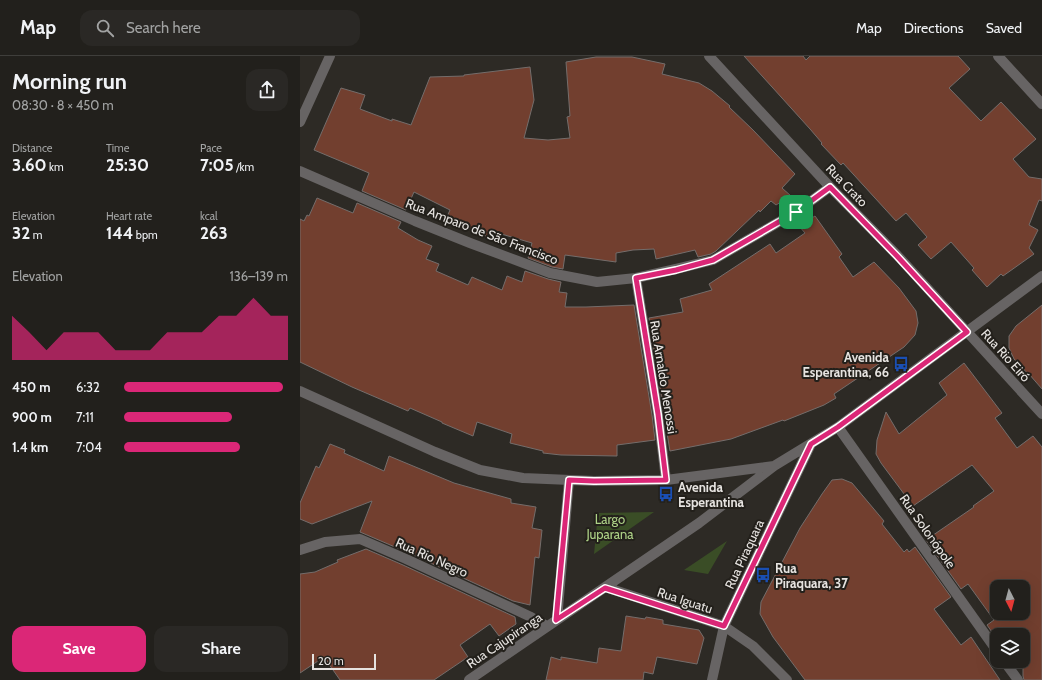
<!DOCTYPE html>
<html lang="en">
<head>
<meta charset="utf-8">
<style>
	body { margin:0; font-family:Cabin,sans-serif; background:#2a2825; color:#f1f3f6; height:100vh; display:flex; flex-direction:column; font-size:15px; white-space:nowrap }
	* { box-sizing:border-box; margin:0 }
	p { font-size:13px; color:#a2a3a3 }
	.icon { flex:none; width:22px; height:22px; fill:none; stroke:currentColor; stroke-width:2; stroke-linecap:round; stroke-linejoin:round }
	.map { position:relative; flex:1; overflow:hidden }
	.sheet { display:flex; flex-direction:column; background:#22201c; width:300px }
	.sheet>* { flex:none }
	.needle { width:26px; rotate:174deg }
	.buttons { position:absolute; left:690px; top:524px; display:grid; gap:8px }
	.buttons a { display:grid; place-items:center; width:40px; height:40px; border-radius:8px; background:#22201c; box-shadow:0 4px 16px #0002,0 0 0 1px #3f3e3b; font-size:20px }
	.scale { position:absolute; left:12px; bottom:10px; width:64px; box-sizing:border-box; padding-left:4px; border:2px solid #e6e3e0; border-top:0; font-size:11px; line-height:14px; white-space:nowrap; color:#e6e3e0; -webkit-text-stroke:3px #23201b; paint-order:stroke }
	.pin { position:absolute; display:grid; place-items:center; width:34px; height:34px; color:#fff; margin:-17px; border-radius:8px; box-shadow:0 2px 6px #0006 }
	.round { display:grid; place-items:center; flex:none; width:42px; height:42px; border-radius:12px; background:#2a2825 }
	.head { display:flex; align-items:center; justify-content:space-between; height:68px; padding:0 12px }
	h1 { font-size:22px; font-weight:700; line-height:30px }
	.stats { display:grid; grid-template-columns:repeat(3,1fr); gap:6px; height:68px; padding:4px 12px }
	.stats div { display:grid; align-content:center }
	.stats b { font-size:17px; font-weight:700 }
	.stats small { font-size:11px; font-weight:400 }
	.stats p { font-size:11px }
	.chart { height:112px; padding:8px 12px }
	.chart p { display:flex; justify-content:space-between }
	.chart svg { width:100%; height:72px; margin-top:4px; fill:#db2777; opacity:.7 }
	.primary-button { display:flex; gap:8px; margin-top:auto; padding:8px 12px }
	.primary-button a { flex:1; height:46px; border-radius:12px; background:#db2777; color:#fff; font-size:16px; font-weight:700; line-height:46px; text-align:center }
	.primary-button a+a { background:#2a2825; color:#f1f3f6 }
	ul { padding:0 12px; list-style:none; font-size:13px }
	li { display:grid; grid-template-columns:64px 48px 1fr; align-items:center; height:30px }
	li i { height:10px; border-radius:5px; background:#db2777 }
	header { display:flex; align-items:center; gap:24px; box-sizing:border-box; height:56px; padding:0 20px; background:#22201c; border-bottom:1px solid #3f3e3b }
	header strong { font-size:19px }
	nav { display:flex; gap:22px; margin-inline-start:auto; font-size:14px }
	.search { width:280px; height:36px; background:#2a2825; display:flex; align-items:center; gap:10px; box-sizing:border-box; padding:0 14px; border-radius:12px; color:#a2a3a3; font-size:15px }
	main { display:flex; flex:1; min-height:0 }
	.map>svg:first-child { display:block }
	.green { fill:#3a4d26 }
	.building { fill:#723f2f; stroke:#746d6b; fill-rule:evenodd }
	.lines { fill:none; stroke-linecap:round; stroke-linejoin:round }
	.minor { stroke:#676464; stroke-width:10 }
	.route-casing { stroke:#fff; stroke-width:8 }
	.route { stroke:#db2777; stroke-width:5 }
	.labels { text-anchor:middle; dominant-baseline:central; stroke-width:4; stroke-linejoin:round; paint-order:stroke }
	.street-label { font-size:13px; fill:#e6e3e0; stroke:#23201b }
	.poi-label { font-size:13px; font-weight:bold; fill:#e6e3e0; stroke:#23201b; text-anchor:start }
	.park-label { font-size:13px; fill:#aed287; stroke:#23201b }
</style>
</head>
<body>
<header>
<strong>Map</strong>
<div class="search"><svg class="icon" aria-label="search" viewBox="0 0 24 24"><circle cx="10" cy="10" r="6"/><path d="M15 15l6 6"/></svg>Search here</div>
<nav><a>Map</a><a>Directions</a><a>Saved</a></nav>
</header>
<main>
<section class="sheet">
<div class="head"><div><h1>Morning run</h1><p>08:30 · 8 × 450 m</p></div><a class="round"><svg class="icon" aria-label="share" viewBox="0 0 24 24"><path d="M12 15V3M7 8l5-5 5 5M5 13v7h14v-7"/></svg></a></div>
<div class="stats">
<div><p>Distance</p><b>3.60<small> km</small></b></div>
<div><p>Time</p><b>25:30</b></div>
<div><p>Pace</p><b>7:05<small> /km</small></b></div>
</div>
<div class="stats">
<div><p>Elevation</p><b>32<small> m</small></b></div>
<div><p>Heart rate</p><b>144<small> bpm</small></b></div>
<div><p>kcal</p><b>263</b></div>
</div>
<div class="chart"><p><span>Elevation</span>136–139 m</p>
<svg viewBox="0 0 160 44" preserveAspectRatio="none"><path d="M0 44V17L10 27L20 38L30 27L40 27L50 27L60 38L70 38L80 38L90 27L100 27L110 27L120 17L130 17L140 6L150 17L160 17V44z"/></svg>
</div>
<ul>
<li><b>450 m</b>6:32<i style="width:97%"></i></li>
<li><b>900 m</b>7:11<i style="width:66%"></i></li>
<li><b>1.4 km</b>7:04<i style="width:71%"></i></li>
</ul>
<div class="primary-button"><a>Save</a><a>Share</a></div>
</section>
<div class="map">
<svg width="742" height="624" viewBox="0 0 742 624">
	<rect width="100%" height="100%" fill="#2d2a25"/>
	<!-- green -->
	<path class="green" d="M 354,456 L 294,498 L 298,457 Z
		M 427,485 L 408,518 L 384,514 Z"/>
	<!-- building -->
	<path class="building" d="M 444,0 L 503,0 L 506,4 L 510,0 L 658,0 L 670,13 L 649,32 L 681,65 L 701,46 L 736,83 L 713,103 L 729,121 L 742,123 L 742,145 L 739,144 L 729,169 L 738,174 L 729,192 L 734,198 L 703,220 L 701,218 L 687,231 L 672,214 L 674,212 L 651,186 L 631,203 L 618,189 L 627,181 L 606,157 L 596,165 L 543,107 L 541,109 L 521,88 L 522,87 L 510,73 Z
		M 296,1 L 332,1 L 365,8 L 362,18 L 399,27 L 412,35 L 430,50 L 429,51 L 453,74 L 495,118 L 482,132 L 491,140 L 476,149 L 471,145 L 460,156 L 459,154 L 416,195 L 411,198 L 398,201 L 395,194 L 356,203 L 354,193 L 333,194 L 316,197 L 316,206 L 265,199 L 263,213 L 252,211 L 228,202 L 232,187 L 198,177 L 195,184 L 146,163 L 150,154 L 114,136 L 106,154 L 62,135 L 69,117 L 14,94 L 41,32 L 65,39 L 60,53 L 92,65 L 92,63 L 111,69 L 130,21 L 164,20 L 164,19 L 230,11 L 234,44 L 224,82 L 248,84 L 270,82 L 267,61 L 270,60 L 266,6 Z
		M 17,142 L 53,157 L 57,147 L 101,166 L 98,172 L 118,184 L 132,190 L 126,203 L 139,208 L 136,215 L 168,229 L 172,221 L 202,234 L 207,220 L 222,226 L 225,215 L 248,223 L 261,226 L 259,236 L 267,237 L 265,251 L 286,251 L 334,249 L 352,359 L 355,384 L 317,389 L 317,400 L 261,399 L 243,397 L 243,395 L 210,387 L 212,378 L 177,366 L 173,380 L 142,367 L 142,366 L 110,352 L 108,355 L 52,331 L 0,306 L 0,163 L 4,165 L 7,159 L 9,160 Z
		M 515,160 L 542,198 L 539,201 L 553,221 L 574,206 L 599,232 L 616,255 L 618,267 L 615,279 L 604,291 L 534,338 L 536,342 L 524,349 L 484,365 L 483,364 L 431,383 L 370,395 L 368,383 L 364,357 L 349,262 L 383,256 L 380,243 L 412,234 L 409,228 L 470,188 L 476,197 L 505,177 L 499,170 Z
		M 742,249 L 742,333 L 729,318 L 728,318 L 714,303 L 709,292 L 709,280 L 716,270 Z
		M 664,307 L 702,357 L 695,362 L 717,392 L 733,380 L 742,391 L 742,624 L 724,624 L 723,620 L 723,579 L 694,579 L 687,569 L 694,564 L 668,528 L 661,533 L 626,484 L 674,451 L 673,450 L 694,435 L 672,409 L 613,450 L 581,407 L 576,398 L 577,384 L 586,356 L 599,378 L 647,339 L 639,327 ZM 697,531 L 723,531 L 723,557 L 697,557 Z
		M 30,388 L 45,394 L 44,397 L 84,415 L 89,400 L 154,427 L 211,443 L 211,447 L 236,451 L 232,472 L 242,474 L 239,502 L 235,501 L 230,549 L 213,545 L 109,497 L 60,476 L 72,445 L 12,468 L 0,463 L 0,447 L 16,410 L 19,412 Z
		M 542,423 L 552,427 L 584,465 L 582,468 L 604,496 L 607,493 L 609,496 L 615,491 L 651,541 L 634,553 L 661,589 L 671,581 L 700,624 L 505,624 L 473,581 L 460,558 L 461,546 L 500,472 L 522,438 L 532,424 Z
		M 66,493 L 103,509 L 215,561 L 216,568 L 199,580 L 190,568 L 160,589 L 168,601 L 134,624 L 40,624 L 24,601 L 0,617 L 0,518 L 15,516 L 38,506 L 37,504 Z
		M 326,560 L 345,563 L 346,561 L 363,564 L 363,568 L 399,574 L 404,582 L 397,608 L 357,601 L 353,618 L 344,616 L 343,624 L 246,624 L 251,601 L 261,604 L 261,601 L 297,607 L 299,592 L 321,595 Z"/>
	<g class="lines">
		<!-- minor -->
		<path class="minor" d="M 409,0 L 530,131 L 597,199 L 742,358
			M 698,0 L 742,48
			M 0,66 L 30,0
			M 0,115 L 115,165 L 170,187 L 250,217 L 297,226 L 336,222 L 376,213 L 413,204 L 496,156 L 530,131
			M 336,222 L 358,358 L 366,424
			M 0,335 L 135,396 L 180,414 L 223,422 L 294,425 L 366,424 L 474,410
			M 538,371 L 697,595
			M 0,494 L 25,486 L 60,483 L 106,503 L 231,561 L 247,570
			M 305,531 L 424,570 L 453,590 L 487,624
			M 257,564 L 269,424
			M 704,605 L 718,624
			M 169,624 L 399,467 L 474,410 L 538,371 L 742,220
			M 412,624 L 424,570 L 511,388"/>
	</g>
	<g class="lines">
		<defs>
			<path id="route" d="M 530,131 L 597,200 L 667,276 L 538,371 L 511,388 L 424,570 L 305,532 L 256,564 L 269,424 L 294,425 L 366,424 L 358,358 L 336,222 L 376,214 L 413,204 L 496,156 Z"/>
		</defs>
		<!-- route casing -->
		<use href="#route" class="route-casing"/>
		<!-- route -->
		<use href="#route" class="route"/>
	</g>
	<!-- icons -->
	<defs>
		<symbol id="bus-bare" viewBox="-9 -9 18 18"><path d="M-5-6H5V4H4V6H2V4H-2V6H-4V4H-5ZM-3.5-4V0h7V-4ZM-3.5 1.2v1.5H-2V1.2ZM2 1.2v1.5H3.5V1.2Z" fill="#1a4fb4" stroke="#23201b" stroke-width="2.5" paint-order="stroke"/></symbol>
	</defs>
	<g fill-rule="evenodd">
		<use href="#bus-bare" x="590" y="297" width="22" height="22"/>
		<use href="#bus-bare" x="355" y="427" width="22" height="22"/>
		<use href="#bus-bare" x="452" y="508" width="22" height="22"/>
	</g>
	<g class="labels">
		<!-- street labels -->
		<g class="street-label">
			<text transform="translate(547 129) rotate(46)">Rua Crato</text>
			<text transform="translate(182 175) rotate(21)">Rua Amparo de São Francisco</text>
			<text transform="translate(706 299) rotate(48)">Rua Rio Eiró</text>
			<text transform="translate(364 321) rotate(81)">Rua Arnaldo Menossi</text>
			<text transform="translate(628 475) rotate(55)">Rua Solonópole</text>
			<text transform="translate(444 498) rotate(-65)">Rua Piraquara</text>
			<text transform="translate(132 501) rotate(24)">Rua Rio Negro</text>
			<text transform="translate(385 544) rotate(18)">Rua Iguatu</text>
			<text transform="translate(204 584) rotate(-34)">Rua Cajupiranga</text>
		</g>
		<!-- poi labels -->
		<g class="poi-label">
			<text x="589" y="301" text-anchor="end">Avenida<tspan x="589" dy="15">Esperantina, 66</tspan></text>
			<text x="378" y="431">Avenida<tspan x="378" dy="15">Esperantina</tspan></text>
			<text x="475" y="512">Rua<tspan x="475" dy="15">Piraquara, 37</tspan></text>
		</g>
		<!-- park labels -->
		<g class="park-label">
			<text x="310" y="463">Largo<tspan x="310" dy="15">Juparana</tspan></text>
		</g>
	</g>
</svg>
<div class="buttons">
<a><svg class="needle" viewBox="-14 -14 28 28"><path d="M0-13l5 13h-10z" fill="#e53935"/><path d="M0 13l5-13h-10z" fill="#a2a3a3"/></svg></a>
<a><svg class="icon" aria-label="layers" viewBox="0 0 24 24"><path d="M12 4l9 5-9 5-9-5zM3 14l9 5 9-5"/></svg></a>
</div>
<div class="scale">20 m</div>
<div class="pin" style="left:496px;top:156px;background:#1e9e55"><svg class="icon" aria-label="arrive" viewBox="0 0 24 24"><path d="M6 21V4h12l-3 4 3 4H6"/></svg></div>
</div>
</main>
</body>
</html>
